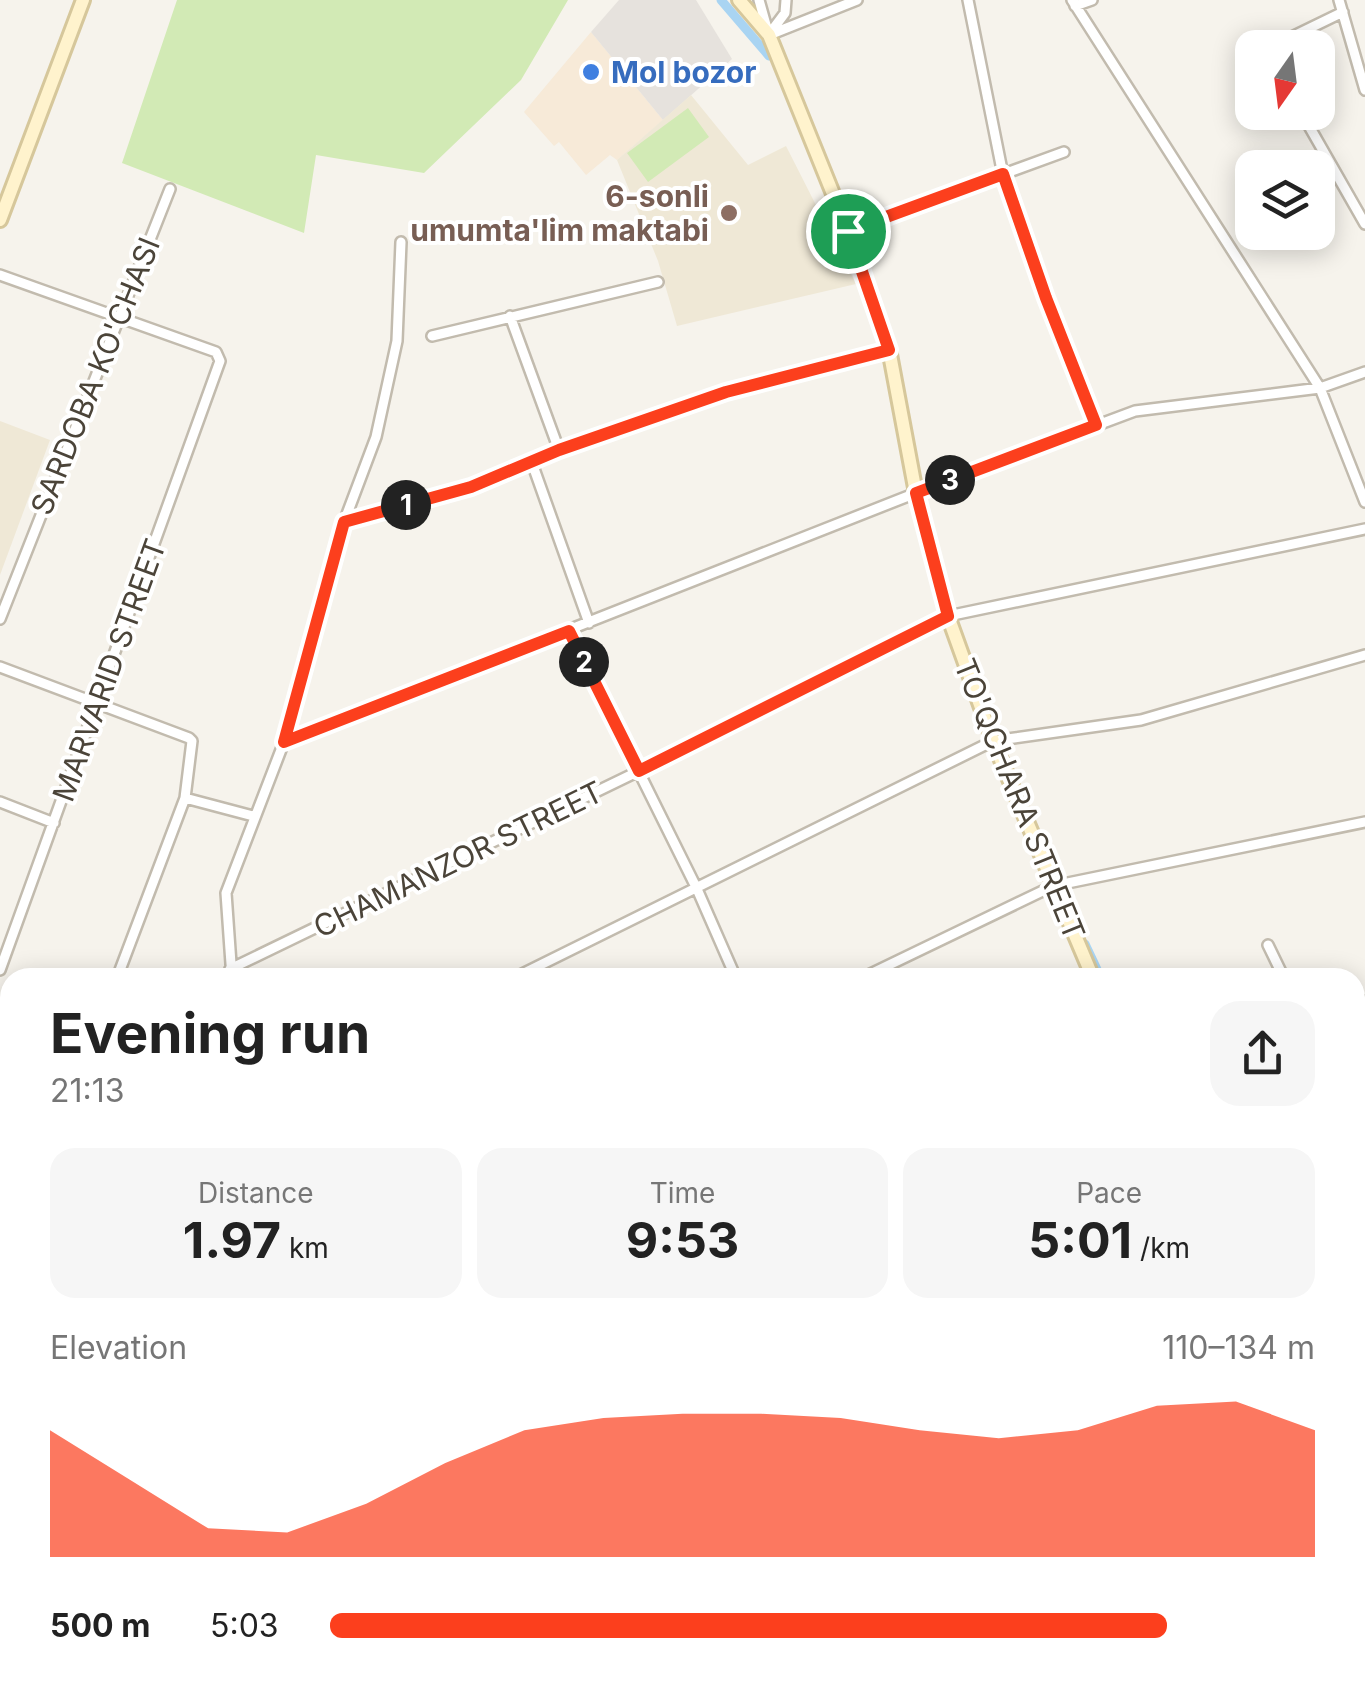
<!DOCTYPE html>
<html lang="en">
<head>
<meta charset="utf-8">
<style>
	body { margin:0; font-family:Inter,sans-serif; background:#f6f6f6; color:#222; height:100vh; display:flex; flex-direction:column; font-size:38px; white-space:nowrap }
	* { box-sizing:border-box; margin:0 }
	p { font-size:32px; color:#767676 }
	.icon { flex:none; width:55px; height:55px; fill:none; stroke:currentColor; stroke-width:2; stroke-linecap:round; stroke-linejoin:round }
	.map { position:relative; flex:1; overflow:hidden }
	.side { position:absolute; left:0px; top:968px; width:1365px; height:718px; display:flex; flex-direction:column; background:#fff; border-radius:30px 30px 0 0; box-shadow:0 5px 25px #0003 }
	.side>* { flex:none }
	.needle { width:65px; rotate:194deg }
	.fabs { position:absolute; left:1235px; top:30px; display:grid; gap:20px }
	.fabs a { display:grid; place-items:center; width:100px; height:100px; border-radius:20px; background:#fff; box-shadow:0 5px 25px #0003; font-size:50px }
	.pin { position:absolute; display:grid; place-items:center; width:85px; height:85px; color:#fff; margin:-42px; border:5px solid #fff; border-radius:50%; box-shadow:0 2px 10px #0007 }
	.km { position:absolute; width:50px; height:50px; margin:-25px; border-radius:50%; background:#222; color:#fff; font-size:28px; line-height:50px; text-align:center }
	.round { display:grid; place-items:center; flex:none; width:105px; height:105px; border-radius:30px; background:#f6f6f6 }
	.overview { display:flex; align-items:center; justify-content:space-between; height:170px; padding:0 50px }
	h1 { font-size:55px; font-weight:700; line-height:75px }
	.figures { display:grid; grid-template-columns:repeat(3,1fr); gap:15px; height:170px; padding:10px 50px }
	.figures div { display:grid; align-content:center; border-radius:25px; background:#f6f6f6; text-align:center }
	.figures b { font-size:50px; font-weight:700 }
	.figures small { font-size:28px; font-weight:400 }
	.figures p { font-size:28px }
	.chart { height:280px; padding:20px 50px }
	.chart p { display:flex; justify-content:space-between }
	.chart svg { width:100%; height:180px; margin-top:10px; fill:#fc3f1d; opacity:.7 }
	ul { padding:0 50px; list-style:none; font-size:32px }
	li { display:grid; grid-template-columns:160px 120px 1fr; align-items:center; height:75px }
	li i { height:25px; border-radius:12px; background:#fc3f1d }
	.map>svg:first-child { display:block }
	.commercial { fill:#f7ead8 }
	.industrial { fill:#e6e2dd }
	.education { fill:#efe8d6 }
	.green { fill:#d2eab5 }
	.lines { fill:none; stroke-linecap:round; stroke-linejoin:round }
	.canal { stroke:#a9d4f2; stroke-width:9 }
	.street-casing { stroke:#c2bbae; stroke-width:14 }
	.secondary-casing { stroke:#d6c79b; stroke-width:18 }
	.street { stroke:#fff; stroke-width:9 }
	.secondary { stroke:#fff3cd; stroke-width:12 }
	.route-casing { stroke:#fff; stroke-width:20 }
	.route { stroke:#fc3f1d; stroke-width:12 }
	.shop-dot { fill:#3f7fe0; stroke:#fff; stroke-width:4 }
	.education-dot { fill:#8d6e63; stroke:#fff; stroke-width:4 }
	.labels { text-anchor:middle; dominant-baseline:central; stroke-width:8; stroke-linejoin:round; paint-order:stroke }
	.shop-label { font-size:30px; font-weight:bold; fill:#366cbe; stroke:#fff; text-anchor:start }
	.education-label { font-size:30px; font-weight:bold; fill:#785e54; stroke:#fff; text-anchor:end }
	.street-label { font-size:30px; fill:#4b4439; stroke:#fff }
</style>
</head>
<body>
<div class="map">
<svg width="1365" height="1684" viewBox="0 0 1365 1684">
	<rect width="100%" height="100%" fill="#f6f3ec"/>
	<!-- commercial -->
	<path class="commercial" d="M 591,32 L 663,120 L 617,160 L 610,155 L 586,175 L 559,142 L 554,146 L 524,112 Z"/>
	<!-- industrial -->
	<path class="industrial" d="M 619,0 L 696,0 L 732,59 L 663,120 L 591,32 Z"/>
	<!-- education -->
	<path class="education" d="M 691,95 L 748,165 L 786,146 L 856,284 L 677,326 L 658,261 L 617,160 Z
		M 0,421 L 50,440 L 0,575 Z
		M 1365,1562 L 1365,1618 L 1355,1594 L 1355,1565 Z"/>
	<!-- green -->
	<path class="green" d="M 177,0 L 568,0 L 521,80 L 424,173 L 316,155 L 304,233 L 122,163 Z
		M 688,108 L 709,137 L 648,182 L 627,153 Z"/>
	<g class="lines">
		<!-- canal -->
		<path class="canal" d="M 721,0 L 769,56
			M 1085,944 L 1101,978
			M 1346,1675 L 1350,1684"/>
		<defs>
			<path id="street" d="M 759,0 L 768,32
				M 968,0 L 1003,175 L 1046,298 L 1097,425
				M 1072,0 L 1320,388 L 1365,502
				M 1339,0 L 1365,90
				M 1075,6 L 1092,0
				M 770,33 L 785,13 L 786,0
				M 769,35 L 857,0
				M 1269,48 L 1343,12
				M 1301,112 L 1365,224
				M 848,231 L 1064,152
				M 0,275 L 216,352 L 220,361 L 0,970
				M 510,316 L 559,450
				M 432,336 L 658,282
				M 532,463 L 589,623
				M 344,522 L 471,487 L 559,450 L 726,392 L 889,349
				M 0,619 L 170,189
				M 569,631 L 697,889 L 736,978
				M 0,667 L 189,738 L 192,741 L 185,798 L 117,978
				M 284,742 L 916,493 L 1135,411 L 1320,388 L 1365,372
				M 185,798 L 253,816
				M 0,802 L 54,823
				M 1268,945 L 1284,978
				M 230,969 L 639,771 L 948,616 L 1365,529
				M 232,978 L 226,893 L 284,742 L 344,522 L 376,437 L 397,341 L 401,242
				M 514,978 L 993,741 L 1141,720 L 1365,655
				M 862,978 L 1053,886 L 1365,822
				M 1355,1005 L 1365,1001
				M 0,1107 L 10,1111
				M 1355,1145 L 1365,1170
				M 0,1284 L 10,1257
				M 0,1488 L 10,1492
				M 1355,1542 L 1365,1539
				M 0,1594 L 10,1567
				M 421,1675 L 425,1684
				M 620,1675 L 623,1684
				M 918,1675 L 921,1684
				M 80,1684 L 83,1675
				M 234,1684 L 237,1675
				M 346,1684 L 346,1675
				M 1100,1684 L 1128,1675"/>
			<path id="secondary" d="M 739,0 L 769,35 L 848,231 L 889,349 L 916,493 L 948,616 L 993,741 L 1093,978
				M 0,220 L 83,0
				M 1355,1666 L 1362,1684"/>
		</defs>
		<!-- street casing -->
		<use href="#street" class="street-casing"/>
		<!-- secondary casing -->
		<use href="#secondary" class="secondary-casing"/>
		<!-- street -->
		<use href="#street" class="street"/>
		<!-- secondary -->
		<use href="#secondary" class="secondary"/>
	</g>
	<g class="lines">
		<defs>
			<path id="route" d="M 1003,174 L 1046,298 L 1096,425 L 916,493 L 948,616 L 639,771 L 569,631 L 284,742 L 344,522 L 471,487 L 559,450 L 726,392 L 889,350 L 848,231 Z"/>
		</defs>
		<!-- route casing -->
		<use href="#route" class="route-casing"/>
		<!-- route -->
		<use href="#route" class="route"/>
	</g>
	<!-- markers -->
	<circle class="shop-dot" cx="591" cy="72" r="10"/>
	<circle class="education-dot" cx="729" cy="213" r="10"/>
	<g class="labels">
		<!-- shop labels -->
		<g class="shop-label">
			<text x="611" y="72">Mol bozor</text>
		</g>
		<!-- education labels -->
		<g class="education-label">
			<text x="709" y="196">6-sonli<tspan x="709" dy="34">umumta'lim maktabi</tspan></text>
		</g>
		<!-- street labels -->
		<g class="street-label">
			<text transform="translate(95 376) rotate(-68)">SARDOBA KO'CHASI</text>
			<text transform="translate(109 670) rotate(-70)">MARVARID STREET</text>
			<text transform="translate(1020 799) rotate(68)">TO'QCHARA STREET</text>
			<text transform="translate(458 859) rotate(-26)">CHAMANZOR STREET</text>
		</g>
	</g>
</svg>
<div class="fabs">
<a><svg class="needle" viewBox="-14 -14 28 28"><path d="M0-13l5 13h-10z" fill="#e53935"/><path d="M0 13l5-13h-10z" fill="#767676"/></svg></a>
<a><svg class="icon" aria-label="layers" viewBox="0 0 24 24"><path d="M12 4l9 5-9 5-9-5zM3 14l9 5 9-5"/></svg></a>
</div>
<div class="pin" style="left:848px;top:231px;background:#1e9e55"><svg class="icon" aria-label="arrive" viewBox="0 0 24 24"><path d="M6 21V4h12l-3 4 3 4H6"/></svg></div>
<b class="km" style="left:406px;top:505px">1</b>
<b class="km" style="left:584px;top:662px">2</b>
<b class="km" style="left:950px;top:480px">3</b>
<section class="side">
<div class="overview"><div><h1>Evening run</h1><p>21:13</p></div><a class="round"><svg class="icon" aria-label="share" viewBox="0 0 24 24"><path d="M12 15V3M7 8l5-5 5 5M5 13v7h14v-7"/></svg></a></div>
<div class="figures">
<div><p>Distance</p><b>1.97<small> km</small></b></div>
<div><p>Time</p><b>9:53</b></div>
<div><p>Pace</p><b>5:01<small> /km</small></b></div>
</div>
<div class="chart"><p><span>Elevation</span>110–134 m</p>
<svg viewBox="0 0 160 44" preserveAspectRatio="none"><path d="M0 44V13L10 25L20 37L30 38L40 31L50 21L60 13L70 10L80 9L90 9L100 10L110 13L120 15L130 13L140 7L150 6L160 13V44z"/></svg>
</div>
<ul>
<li><b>500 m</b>5:03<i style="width:85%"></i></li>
</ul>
</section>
</div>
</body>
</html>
